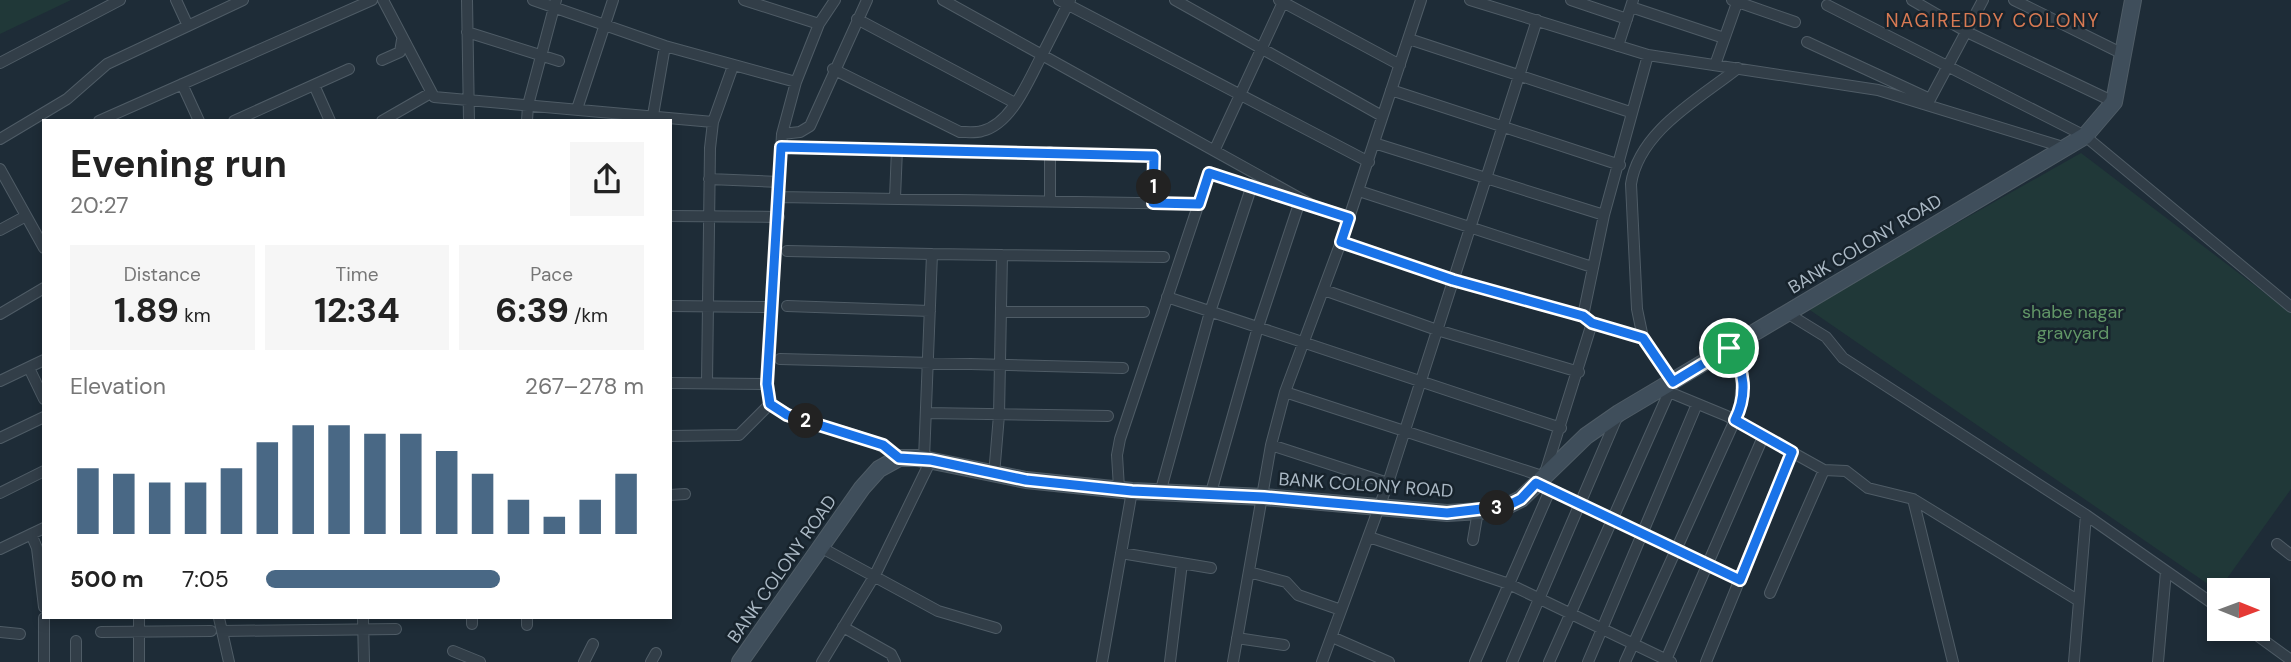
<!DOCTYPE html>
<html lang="en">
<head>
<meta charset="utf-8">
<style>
	body { margin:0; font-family:"DM Sans",sans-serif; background:#f6f6f6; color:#222; height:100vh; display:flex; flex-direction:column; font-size:26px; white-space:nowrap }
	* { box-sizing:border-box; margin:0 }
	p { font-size:23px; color:#767676 }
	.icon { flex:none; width:38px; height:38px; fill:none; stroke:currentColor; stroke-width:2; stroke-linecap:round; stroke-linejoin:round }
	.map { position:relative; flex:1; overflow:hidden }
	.panel { position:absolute; left:42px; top:119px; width:630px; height:500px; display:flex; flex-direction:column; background:#fff; border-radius:0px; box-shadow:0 4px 10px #0003 }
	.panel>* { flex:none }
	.needle { width:46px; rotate:91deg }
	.buttons { position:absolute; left:2207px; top:578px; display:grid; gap:14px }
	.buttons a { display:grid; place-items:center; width:63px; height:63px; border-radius:0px; background:#fff; box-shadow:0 4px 10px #0003; font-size:35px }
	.pin { position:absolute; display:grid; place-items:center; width:60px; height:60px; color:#fff; margin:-30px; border:4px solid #fff; border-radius:50%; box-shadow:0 2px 7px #0007 }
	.km { position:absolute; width:35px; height:35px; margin:-18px; border-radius:50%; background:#222; color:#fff; font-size:19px; line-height:35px; text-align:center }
	.round { display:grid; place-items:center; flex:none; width:74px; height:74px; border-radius:0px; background:#f6f6f6 }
	.overview { display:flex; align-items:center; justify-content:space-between; height:119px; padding:0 28px }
	h1 { font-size:38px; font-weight:700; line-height:52px }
	.metrics { display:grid; grid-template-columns:repeat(3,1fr); gap:10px; height:119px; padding:7px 28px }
	.metrics div { display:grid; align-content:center; border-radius:0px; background:#f6f6f6; text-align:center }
	.metrics b { font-size:35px; font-weight:700 }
	.metrics small { font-size:19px; font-weight:400 }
	.metrics p { font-size:19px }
	.chart { height:196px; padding:14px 28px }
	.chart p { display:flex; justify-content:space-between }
	.chart svg { width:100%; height:126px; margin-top:7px; stroke:#496885; stroke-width:6 }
	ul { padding:0 28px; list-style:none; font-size:23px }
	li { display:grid; grid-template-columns:112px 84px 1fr; align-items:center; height:52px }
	li i { height:18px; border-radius:9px; background:#496885 }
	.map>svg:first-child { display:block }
	.green { fill:#203838 }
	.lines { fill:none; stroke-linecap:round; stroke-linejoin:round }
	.street-casing { stroke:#4f5c66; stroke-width:12 }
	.secondary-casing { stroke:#4f5c66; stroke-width:18 }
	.street { stroke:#323e48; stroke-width:10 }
	.secondary { stroke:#3f4e5b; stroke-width:16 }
	.route-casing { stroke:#fff; stroke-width:14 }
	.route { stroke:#1a73e8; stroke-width:9 }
	.labels { text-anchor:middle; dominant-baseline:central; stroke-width:5; stroke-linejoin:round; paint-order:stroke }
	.street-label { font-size:18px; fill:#abb9c5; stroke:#17232c }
	.park-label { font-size:18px; fill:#629667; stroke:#17232c }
	.neighbourhood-label { font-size:19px; letter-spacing:2px; fill:#d97a53; stroke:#17232c }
</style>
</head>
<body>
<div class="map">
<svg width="2291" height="662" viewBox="0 0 2291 662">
	<rect width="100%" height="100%" fill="#1e2c37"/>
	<!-- green -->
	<path class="green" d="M 0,0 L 71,0 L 0,34 Z
		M 2081,153 L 2291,313 L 2291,489 L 2218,591 L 1807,308 Z"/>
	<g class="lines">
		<defs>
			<path id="street" d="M 176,0 L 188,26
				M 383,0 L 434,97 L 713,122
				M 467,0 L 469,121
				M 533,0 L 665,46 L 796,82
				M 744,0 L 819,24
				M 835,0 L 819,24 L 796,82 L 782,134 L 767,384 L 770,404 C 810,431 862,427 899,458
				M 943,0 L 1042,55 L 1070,0
				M 1059,0 L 1369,162
				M 1175,0 L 1382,116
				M 1279,0 L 1400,65
				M 1470,0 L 1648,55 L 1878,90 L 2063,147
				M 1571,0 L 1627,19
				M 1732,0 L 1795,22
				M 1912,0 L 1967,32 L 2114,102
				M 2014,0 L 2125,55
				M 1827,5 L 2085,136 L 2291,307
				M 1631,7 L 1724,38
				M 857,19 L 1015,103
				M 467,32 L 559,61
				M 1409,39 L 1630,112
				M 1807,42 L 1930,99
				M 1618,46 L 1633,0
				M 382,60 L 400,52 L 402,40
				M 0,63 L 120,0
				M 1715,65 L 1738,0
				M 1738,68 C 1699,99 1639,131 1631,184 L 1637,309 L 1643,338 L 1673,382 L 1669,392 L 1727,416 L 1824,470 L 1846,471 L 1868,488 L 1913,499 L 2079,601
				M 833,69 L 960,132 C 967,132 976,133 982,131 C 1012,124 1029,79 1042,55 L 1312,205
				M 182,84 L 199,121
				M 314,85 L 330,121
				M 1391,90 L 1620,165
				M 1927,105 L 1983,0
				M 577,109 L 613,0
				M 99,121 L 372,0
				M 234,121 L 349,69
				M 382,121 L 429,94
				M 527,121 L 528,105 L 556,0
				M 652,121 L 665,46
				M 782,134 L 800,132 L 810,126 L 867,0
				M 0,139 L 67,99 L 107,64 L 243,0
				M 1374,143 L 1604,215
				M 781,147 L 1154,156 L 1153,203
				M 1215,149 L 1284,0
				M 0,169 L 44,248
				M 709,179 L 779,182
				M 1359,191 L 1592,267
				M 778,197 L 1199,204
				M 895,198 L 897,149
				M 1050,200 L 1050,152
				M 1309,204 L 1349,218
				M 670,216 L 779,217
				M 0,230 L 26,216
				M 1341,242 L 1453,280 L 1583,316 L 1592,323 L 1643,338
				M 787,251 L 932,254
				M 1002,255 L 1164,257
				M 1324,290 L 1437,330 L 1579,372
				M 1167,297 L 1561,428
				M 670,306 L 771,307
				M 787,306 L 930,311
				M 1001,312 L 1144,312
				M 1787,313 L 1826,337 L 1843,358 L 2086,515 L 2219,608
				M 0,314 L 44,288
				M 1583,316 L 1604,215 L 1648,55
				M 780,359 L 1123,368
				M 29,368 L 44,399
				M 0,381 L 44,360
				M 670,383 L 767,384
				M 707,383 L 710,148 L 713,122 L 733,66
				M 1285,392 L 1542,476
				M 926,413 L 1108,416
				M 670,436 L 739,435 L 770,404
				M 0,438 L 44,417
				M 1271,445 L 1388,483
				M 924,459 L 932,254 L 1002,255 L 999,415 L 994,475
				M 1545,473 L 1592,323
				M 1536,483 L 1740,580
				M 1119,488 L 1117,455 L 1120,439 L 1209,173 L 1290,198
				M 0,493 L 44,471
				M 1160,493 L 1210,312 L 1252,185
				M 670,495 L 685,494
				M 1210,496 L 1258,327 L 1300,201
				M 1913,499 L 1953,662
				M 31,534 L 37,548 L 44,607
				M 1369,537 L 1509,584 L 1671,662
				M 1473,540 L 1478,511
				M 2277,544 L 2291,555
				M 822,548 L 938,611 L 996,628
				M 0,549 L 44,528
				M 1121,553 L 1211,568
				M 1249,572 L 1286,582 L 1298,595 L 1341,610
				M 1770,593 L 1824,470
				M 44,618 L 44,662
				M 139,618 L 139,662
				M 219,618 L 229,662
				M 363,618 L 364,662
				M 527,618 L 527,625
				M 472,624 L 472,618
				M 843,627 L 891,654 L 895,662
				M 2247,628 L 2291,660
				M 222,631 L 396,629
				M 0,632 L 20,634
				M 101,632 L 211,631
				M 1332,637 L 1389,662
				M 1237,638 L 1284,645
				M 453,651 L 480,662
				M 76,662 L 76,641
				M 584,662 L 593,644
				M 651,662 L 656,653
				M 822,662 L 875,575 L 931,460
				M 1102,662 L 1132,491
				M 1170,662 L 1182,563
				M 1233,662 L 1271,445 L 1285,392 L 1341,242 L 1421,0
				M 1322,662 L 1388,483 L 1537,20
				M 1475,662 L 1550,490
				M 1512,662 L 1618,415
				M 1549,662 L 1669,392
				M 1588,662 L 1697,404
				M 1625,662 L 1740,409 L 1742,372 L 1729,348
				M 1665,662 L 1763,437
				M 1706,662 L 1792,452
				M 2074,662 L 2086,515
				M 2158,662 L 2166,571"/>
			<path id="secondary" d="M 740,662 L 862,488 L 879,469 L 899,458 L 918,458 L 1026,480 L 1132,491 L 1264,497 L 1447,513 L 1481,511 L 1507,506 L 1521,499 L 1586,436 L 1619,413 L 2085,136 L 2114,102 L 2133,0"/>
		</defs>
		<!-- street casing -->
		<use href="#street" class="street-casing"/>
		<!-- secondary casing -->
		<use href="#secondary" class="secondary-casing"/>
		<!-- street -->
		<use href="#street" class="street"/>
		<!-- secondary -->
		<use href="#secondary" class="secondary"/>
	</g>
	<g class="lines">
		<defs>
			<path id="route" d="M 781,147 L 1154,156 L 1153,203 L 1199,204 L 1209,173 L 1349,218 L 1341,242 L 1453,280 L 1583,316 L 1592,323 L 1643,338 L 1673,382 L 1729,348 C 1746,369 1747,396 1735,420 L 1792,452 L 1740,580 L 1536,483 L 1521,499 L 1507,506 L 1447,513 L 1264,497 L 1132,491 L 1026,480 L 931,460 L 899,458 L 883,445 L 787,415 L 770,404 L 767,384 Z"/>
		</defs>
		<!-- route casing -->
		<use href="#route" class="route-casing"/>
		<!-- route -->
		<use href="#route" class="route"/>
	</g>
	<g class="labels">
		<!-- street labels -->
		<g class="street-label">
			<text transform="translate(1865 244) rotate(-31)">BANK COLONY ROAD</text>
			<text transform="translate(1366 485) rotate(4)">BANK COLONY ROAD</text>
			<text transform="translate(782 569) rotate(-55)">BANK COLONY ROAD</text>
		</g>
		<!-- park labels -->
		<g class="park-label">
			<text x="2073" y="312">shabe nagar<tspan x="2073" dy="21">gravyard</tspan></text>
		</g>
		<!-- neighbourhood labels -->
		<g class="neighbourhood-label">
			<text x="1993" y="20">NAGIREDDY COLONY</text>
		</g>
	</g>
</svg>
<div class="buttons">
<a><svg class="needle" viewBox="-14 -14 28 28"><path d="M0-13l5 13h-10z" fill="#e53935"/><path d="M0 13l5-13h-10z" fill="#767676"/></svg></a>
</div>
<div class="pin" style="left:1729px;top:348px;background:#1e9e55"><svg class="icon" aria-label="arrive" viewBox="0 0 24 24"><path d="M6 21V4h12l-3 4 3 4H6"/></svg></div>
<b class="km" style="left:1154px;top:187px">1</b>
<b class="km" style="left:806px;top:421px">2</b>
<b class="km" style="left:1497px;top:508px">3</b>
<section class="panel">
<div class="overview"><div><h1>Evening run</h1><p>20:27</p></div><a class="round"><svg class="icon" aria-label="share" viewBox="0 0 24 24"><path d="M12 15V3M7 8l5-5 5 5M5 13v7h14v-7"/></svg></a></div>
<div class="metrics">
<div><p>Distance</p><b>1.89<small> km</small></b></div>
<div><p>Time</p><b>12:34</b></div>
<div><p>Pace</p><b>6:39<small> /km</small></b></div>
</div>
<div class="chart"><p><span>Elevation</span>267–278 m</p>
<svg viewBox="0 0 160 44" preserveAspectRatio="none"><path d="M5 44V21M15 44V23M25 44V26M35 44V26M45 44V21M55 44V12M65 44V6M75 44V6M85 44V9M95 44V9M105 44V15M115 44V23M125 44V32M135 44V38M145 44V32M155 44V23"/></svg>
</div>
<ul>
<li><b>500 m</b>7:05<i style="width:62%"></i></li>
</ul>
</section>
</div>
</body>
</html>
